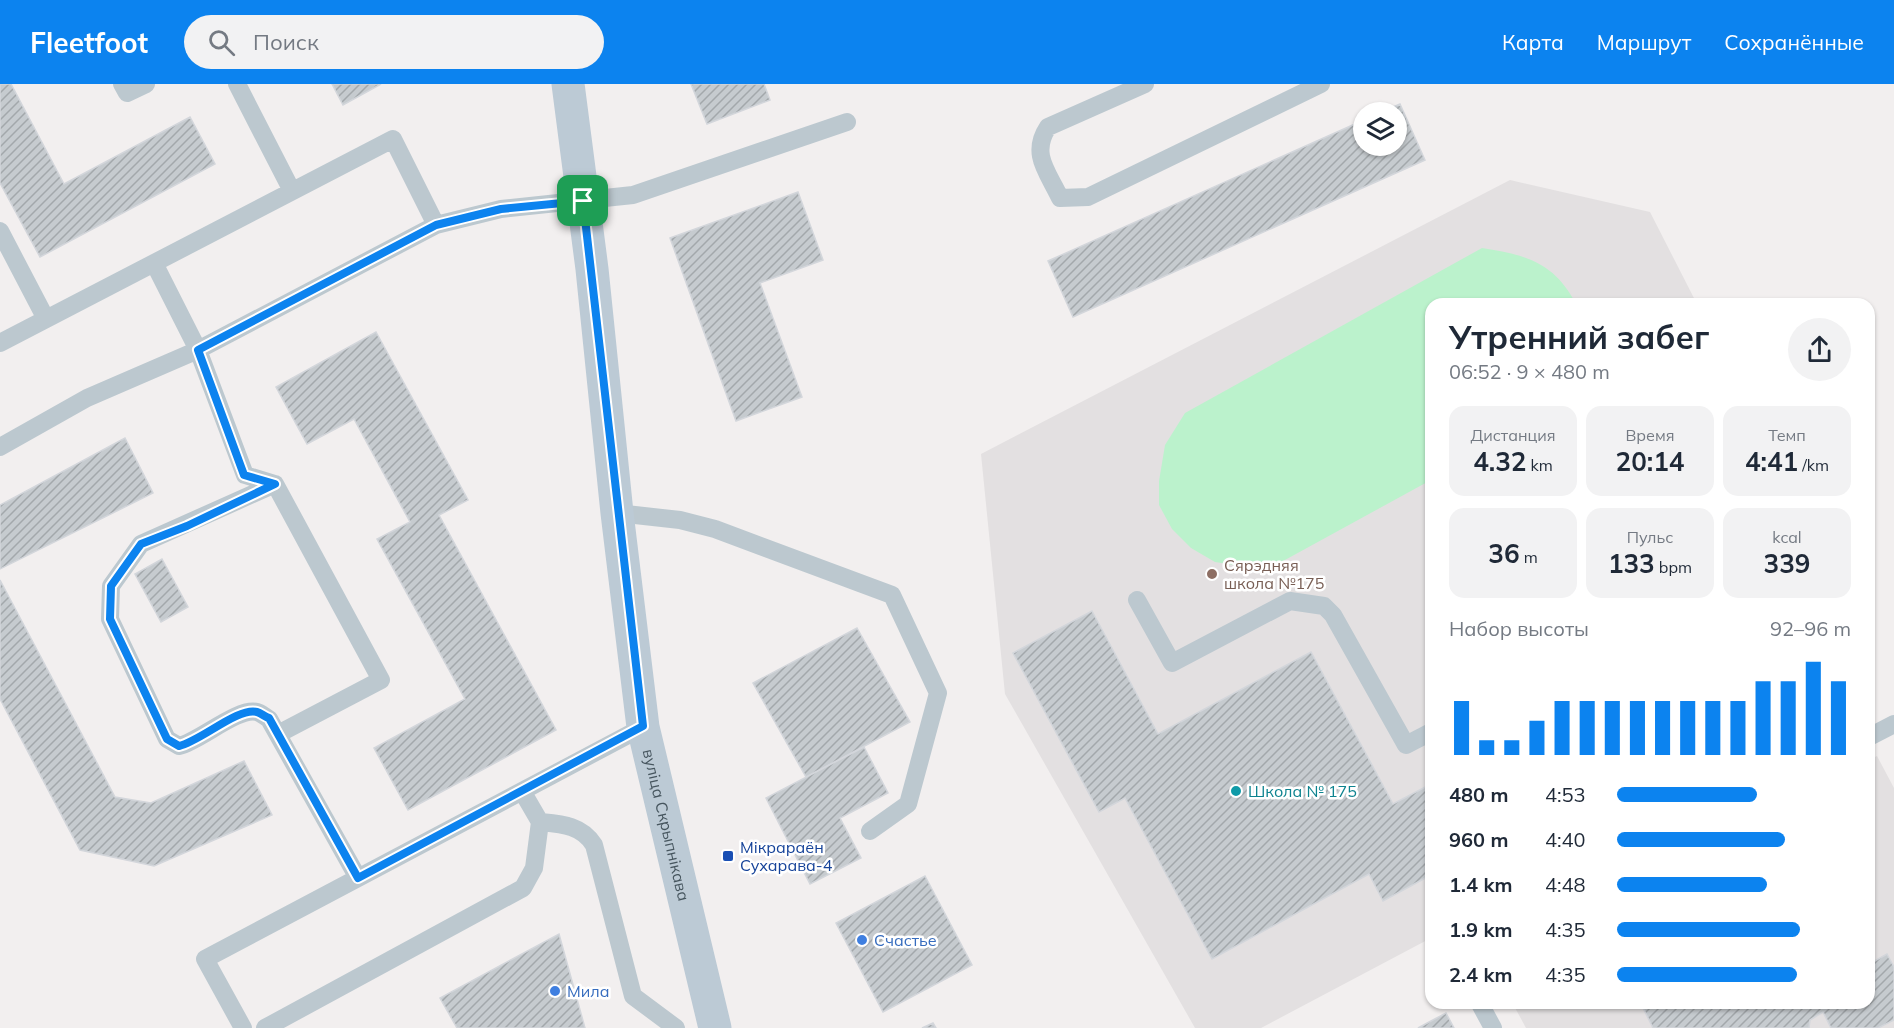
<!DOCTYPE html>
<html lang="ru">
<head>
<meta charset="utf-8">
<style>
	body { margin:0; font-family:Mulish,sans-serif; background:#f2f2f3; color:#1f2937; height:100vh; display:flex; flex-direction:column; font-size:22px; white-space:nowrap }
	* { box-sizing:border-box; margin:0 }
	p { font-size:20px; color:#747a83 }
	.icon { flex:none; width:33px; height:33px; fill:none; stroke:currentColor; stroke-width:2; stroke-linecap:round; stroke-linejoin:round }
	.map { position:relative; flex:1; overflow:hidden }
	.panel { position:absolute; left:1425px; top:214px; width:450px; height:711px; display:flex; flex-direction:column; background:#fff; border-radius:18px; box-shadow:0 2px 4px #0004 }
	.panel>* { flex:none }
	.tools { position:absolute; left:1353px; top:18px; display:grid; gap:12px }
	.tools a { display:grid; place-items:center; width:54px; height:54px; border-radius:50%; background:#fff; box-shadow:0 2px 4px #0004; font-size:30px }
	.pin { position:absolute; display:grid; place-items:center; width:51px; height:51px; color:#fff; margin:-26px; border-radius:12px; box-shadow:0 3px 9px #0006 }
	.round { display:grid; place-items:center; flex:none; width:63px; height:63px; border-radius:32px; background:#f2f2f3 }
	.overview { display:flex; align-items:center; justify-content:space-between; height:102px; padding:0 24px }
	h1 { font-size:33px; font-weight:700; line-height:45px }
	.metrics { display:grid; grid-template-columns:repeat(3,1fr); gap:9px; height:102px; padding:6px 24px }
	.metrics div { display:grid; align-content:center; border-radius:15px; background:#f2f2f3; text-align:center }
	.metrics b { font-size:26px; font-weight:700 }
	.metrics small { font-size:16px; font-weight:400 }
	.metrics p { font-size:16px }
	.chart { height:168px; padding:12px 24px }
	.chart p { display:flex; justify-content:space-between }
	.chart svg { width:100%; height:108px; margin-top:6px; stroke:#0c83ef; stroke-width:6 }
	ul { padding:0 24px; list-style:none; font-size:20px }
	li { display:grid; grid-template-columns:96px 72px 1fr; align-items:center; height:45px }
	li i { height:15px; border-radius:8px; background:#0c83ef }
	header { display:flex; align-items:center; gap:36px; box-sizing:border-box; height:84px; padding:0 30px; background:#0c83ef; color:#fff }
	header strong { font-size:28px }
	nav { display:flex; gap:33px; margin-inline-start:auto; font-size:21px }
	.search { width:420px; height:54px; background:#f2f2f3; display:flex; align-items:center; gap:15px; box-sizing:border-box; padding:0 21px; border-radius:33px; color:#747a83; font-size:22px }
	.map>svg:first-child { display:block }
	.education { fill:#e3e0e1 }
	.garden { fill:#bbf2cc }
	.building { fill:url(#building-hatch); stroke:#d3d6db; stroke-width:1.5 }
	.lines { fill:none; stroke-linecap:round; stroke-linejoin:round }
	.lane { stroke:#bcc8cf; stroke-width:18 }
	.secondary { stroke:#bccad5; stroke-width:33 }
	.route-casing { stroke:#fff; stroke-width:12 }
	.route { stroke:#0c83ef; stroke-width:8 }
	.education-dot { fill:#8d6e63; stroke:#fff; stroke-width:2 }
	.culture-dot { fill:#0f9aa8; stroke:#fff; stroke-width:2 }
	.transit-dot { fill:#1a4fb4; stroke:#fff; stroke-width:2 }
	.shop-dot { fill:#3f7fe0; stroke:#fff; stroke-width:2 }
	.labels { text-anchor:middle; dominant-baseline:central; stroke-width:5; stroke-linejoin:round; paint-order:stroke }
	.education-label { font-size:16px; fill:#785e54; stroke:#fff; text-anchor:start }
	.culture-label { font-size:16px; fill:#0d838f; stroke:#fff; text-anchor:start }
	.street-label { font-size:16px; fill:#46555e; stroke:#fff }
	.transit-label { font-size:16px; fill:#164399; stroke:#fff; text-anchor:start }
	.shop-label { font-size:16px; fill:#366cbe; stroke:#fff; text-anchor:start }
</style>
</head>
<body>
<header>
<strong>Fleetfoot</strong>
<div class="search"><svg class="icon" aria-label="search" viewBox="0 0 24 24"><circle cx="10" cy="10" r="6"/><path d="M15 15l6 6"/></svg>Поиск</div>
<nav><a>Карта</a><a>Маршрут</a><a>Сохранённые</a></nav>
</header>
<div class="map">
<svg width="1894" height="944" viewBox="0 0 1894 944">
	<defs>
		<pattern id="building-hatch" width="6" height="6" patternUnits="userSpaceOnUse" patternTransform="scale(1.5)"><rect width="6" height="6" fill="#c6cbcf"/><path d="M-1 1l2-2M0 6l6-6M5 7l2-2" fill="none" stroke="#a3a8ab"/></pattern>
	</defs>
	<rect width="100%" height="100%" fill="#f2efef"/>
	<!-- education -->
	<path class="education" d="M 1510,96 L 1650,128 L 1697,220 L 1431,220 L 1431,854 L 1261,944 L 1195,944 L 1005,610 L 981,370 Z
		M 1877,672 L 1894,704 L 1894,944 L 1526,944 L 1513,920 L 1869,920 L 1869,676 Z"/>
	<!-- garden -->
	<path class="garden" d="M 1482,164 C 1526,171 1554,178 1576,220 L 1431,220 L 1431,396 L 1274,482 L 1241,482 L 1215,478 L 1191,464 L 1172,445 L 1159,421 L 1159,397 L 1165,361 L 1185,329 Z"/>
	<!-- building -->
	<path class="building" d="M 0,0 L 11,0 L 64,100 L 190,33 L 215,80 L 40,173 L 0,99 Z
		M 332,0 L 381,0 L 343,21 Z
		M 691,0 L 764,0 L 770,16 L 707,40 Z
		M 1400,20 L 1425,76 L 1073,233 L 1048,177 L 1364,36 L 1364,62 L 1396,62 L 1396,28 L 1381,28 Z
		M 798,108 L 823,176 L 760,199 L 802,313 L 736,337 L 670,154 Z
		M 376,248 L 468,416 L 439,431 L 556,646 L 408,726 L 374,664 L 465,615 L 377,455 L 410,438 L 354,335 L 307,360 L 276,303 Z
		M 125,354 L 153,409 L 0,485 L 0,421 Z
		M 162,475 L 188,523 L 161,538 L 135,490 Z
		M 0,496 L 115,713 L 151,719 L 244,677 L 272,731 L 154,782 L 80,766 L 0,615 Z
		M 1092,527 L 1158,650 L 1311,568 L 1393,720 L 1431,700 L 1431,791 L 1383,817 L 1369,790 L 1212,875 L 1125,714 L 1099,728 L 1013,569 Z
		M 857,544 L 910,638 L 806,693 L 753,599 Z
		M 864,663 L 888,709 L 840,734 L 861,774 L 810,800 L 766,714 Z
		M 925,792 L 972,881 L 883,928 L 836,839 Z
		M 559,850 L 585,944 L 457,944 L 440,914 Z
		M 1887,870 L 1894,883 L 1894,936 L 1878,944 L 1831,944 L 1823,928 L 1810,936 L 1809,944 L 1653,944 L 1641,920 L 1869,920 L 1869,880 Z
		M 1446,929 L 1454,944 L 1418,944 L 1431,937 Z
		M 933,939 L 936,944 L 922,944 Z"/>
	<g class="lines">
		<!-- lane -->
		<path class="lane" d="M 122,0 L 127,9 L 146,0
			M 237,0 L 292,107
			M 1145,0 L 1048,43 C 1030,70 1048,88 1060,114 L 1088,113 L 1321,0
			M 0,147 L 46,235
			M 154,179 L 198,266 L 245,391 L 275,400 L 381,596 L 278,650
			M 0,259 L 393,55 L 436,141
			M 0,363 L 87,314 L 198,266 L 436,141 L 501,125 L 633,111 L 847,38
			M 275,400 L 141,460 L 111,502 L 110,535 L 167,655 L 179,662 C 200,657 238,623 257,628 C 261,629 265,633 269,635 L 358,794
			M 617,429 L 680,436 L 715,445 L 892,511 L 938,609 L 908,720 L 870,747
			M 1137,516 L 1172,579 L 1290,517 L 1324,522 L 1333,531 L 1406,661 L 1431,648
			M 1869,653 L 1894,640
			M 540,738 C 561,740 582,741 594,761 L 633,912 L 676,944
			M 1480,920 L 1493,944
			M 243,944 L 205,875 L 643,643
			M 265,944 L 523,804 L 534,784 L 540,738 L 522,707"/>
		<!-- secondary -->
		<path class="secondary" id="s1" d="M 568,0 L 592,185 L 617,429 L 643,643 L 715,944"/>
	</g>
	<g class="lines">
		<defs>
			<path id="route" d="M 583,117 L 643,642 L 358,794 L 269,634 C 265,633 261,629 257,628 C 238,623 201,657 179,662 L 167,655 L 110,535 L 111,502 L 141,460 L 187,442 L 275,400 L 244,391 L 198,266 L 436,141 L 501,125 Z"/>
		</defs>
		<!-- route casing -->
		<use href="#route" class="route-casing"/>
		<!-- route -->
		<use href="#route" class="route"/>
	</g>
	<!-- markers -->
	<circle class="education-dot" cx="1212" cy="490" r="6"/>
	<circle class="culture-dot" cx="1236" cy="707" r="6"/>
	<rect class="transit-dot" x="722" y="766" width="12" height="12" rx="3"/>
	<g class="shop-dot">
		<circle cx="862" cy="856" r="6"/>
		<circle cx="555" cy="907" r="6"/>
	</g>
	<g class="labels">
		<!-- education labels -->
		<g class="education-label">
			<text x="1224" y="481">Сярэдняя<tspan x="1224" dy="18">школа №175</tspan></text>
		</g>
		<!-- culture labels -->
		<g class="culture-label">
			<text x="1248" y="707">Школа № 175</text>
		</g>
		<!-- street labels -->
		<g class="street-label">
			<text stroke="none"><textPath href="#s1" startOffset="748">вуліца Скрыпнікава</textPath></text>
		</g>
		<!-- transit labels -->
		<g class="transit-label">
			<text x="740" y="763">Мікрараён<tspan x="740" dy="18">Сухарава-4</tspan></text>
		</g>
		<!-- shop labels -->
		<g class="shop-label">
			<text x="874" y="856">Счастье</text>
			<text x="567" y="907">Мила</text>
		</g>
	</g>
</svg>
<div class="tools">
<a><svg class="icon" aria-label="layers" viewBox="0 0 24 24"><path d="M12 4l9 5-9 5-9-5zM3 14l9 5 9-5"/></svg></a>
</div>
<div class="pin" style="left:583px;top:117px;background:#1e9e55"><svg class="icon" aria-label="arrive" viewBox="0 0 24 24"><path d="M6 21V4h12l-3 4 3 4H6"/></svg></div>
<section class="panel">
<div class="overview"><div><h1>Утренний забег</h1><p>06:52 · 9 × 480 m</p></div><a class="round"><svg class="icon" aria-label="share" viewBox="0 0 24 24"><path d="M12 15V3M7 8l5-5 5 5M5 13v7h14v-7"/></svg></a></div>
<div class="metrics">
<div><p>Дистанция</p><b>4.32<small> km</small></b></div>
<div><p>Время</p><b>20:14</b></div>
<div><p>Темп</p><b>4:41<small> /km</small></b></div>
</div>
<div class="metrics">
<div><b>36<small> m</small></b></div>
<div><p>Пульс</p><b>133<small> bpm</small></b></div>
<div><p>kcal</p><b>339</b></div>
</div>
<div class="chart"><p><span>Набор высоты</span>92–96 m</p>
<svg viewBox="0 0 160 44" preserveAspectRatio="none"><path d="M5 44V22M15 44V38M25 44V38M35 44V30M45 44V22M55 44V22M65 44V22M75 44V22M85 44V22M95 44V22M105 44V22M115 44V22M125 44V14M135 44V14M145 44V6M155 44V14"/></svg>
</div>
<ul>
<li><b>480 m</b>4:53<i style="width:60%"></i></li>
<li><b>960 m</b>4:40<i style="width:72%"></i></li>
<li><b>1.4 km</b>4:48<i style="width:64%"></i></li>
<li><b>1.9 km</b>4:35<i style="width:78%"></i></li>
<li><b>2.4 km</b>4:35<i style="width:77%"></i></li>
</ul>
</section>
</div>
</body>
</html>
